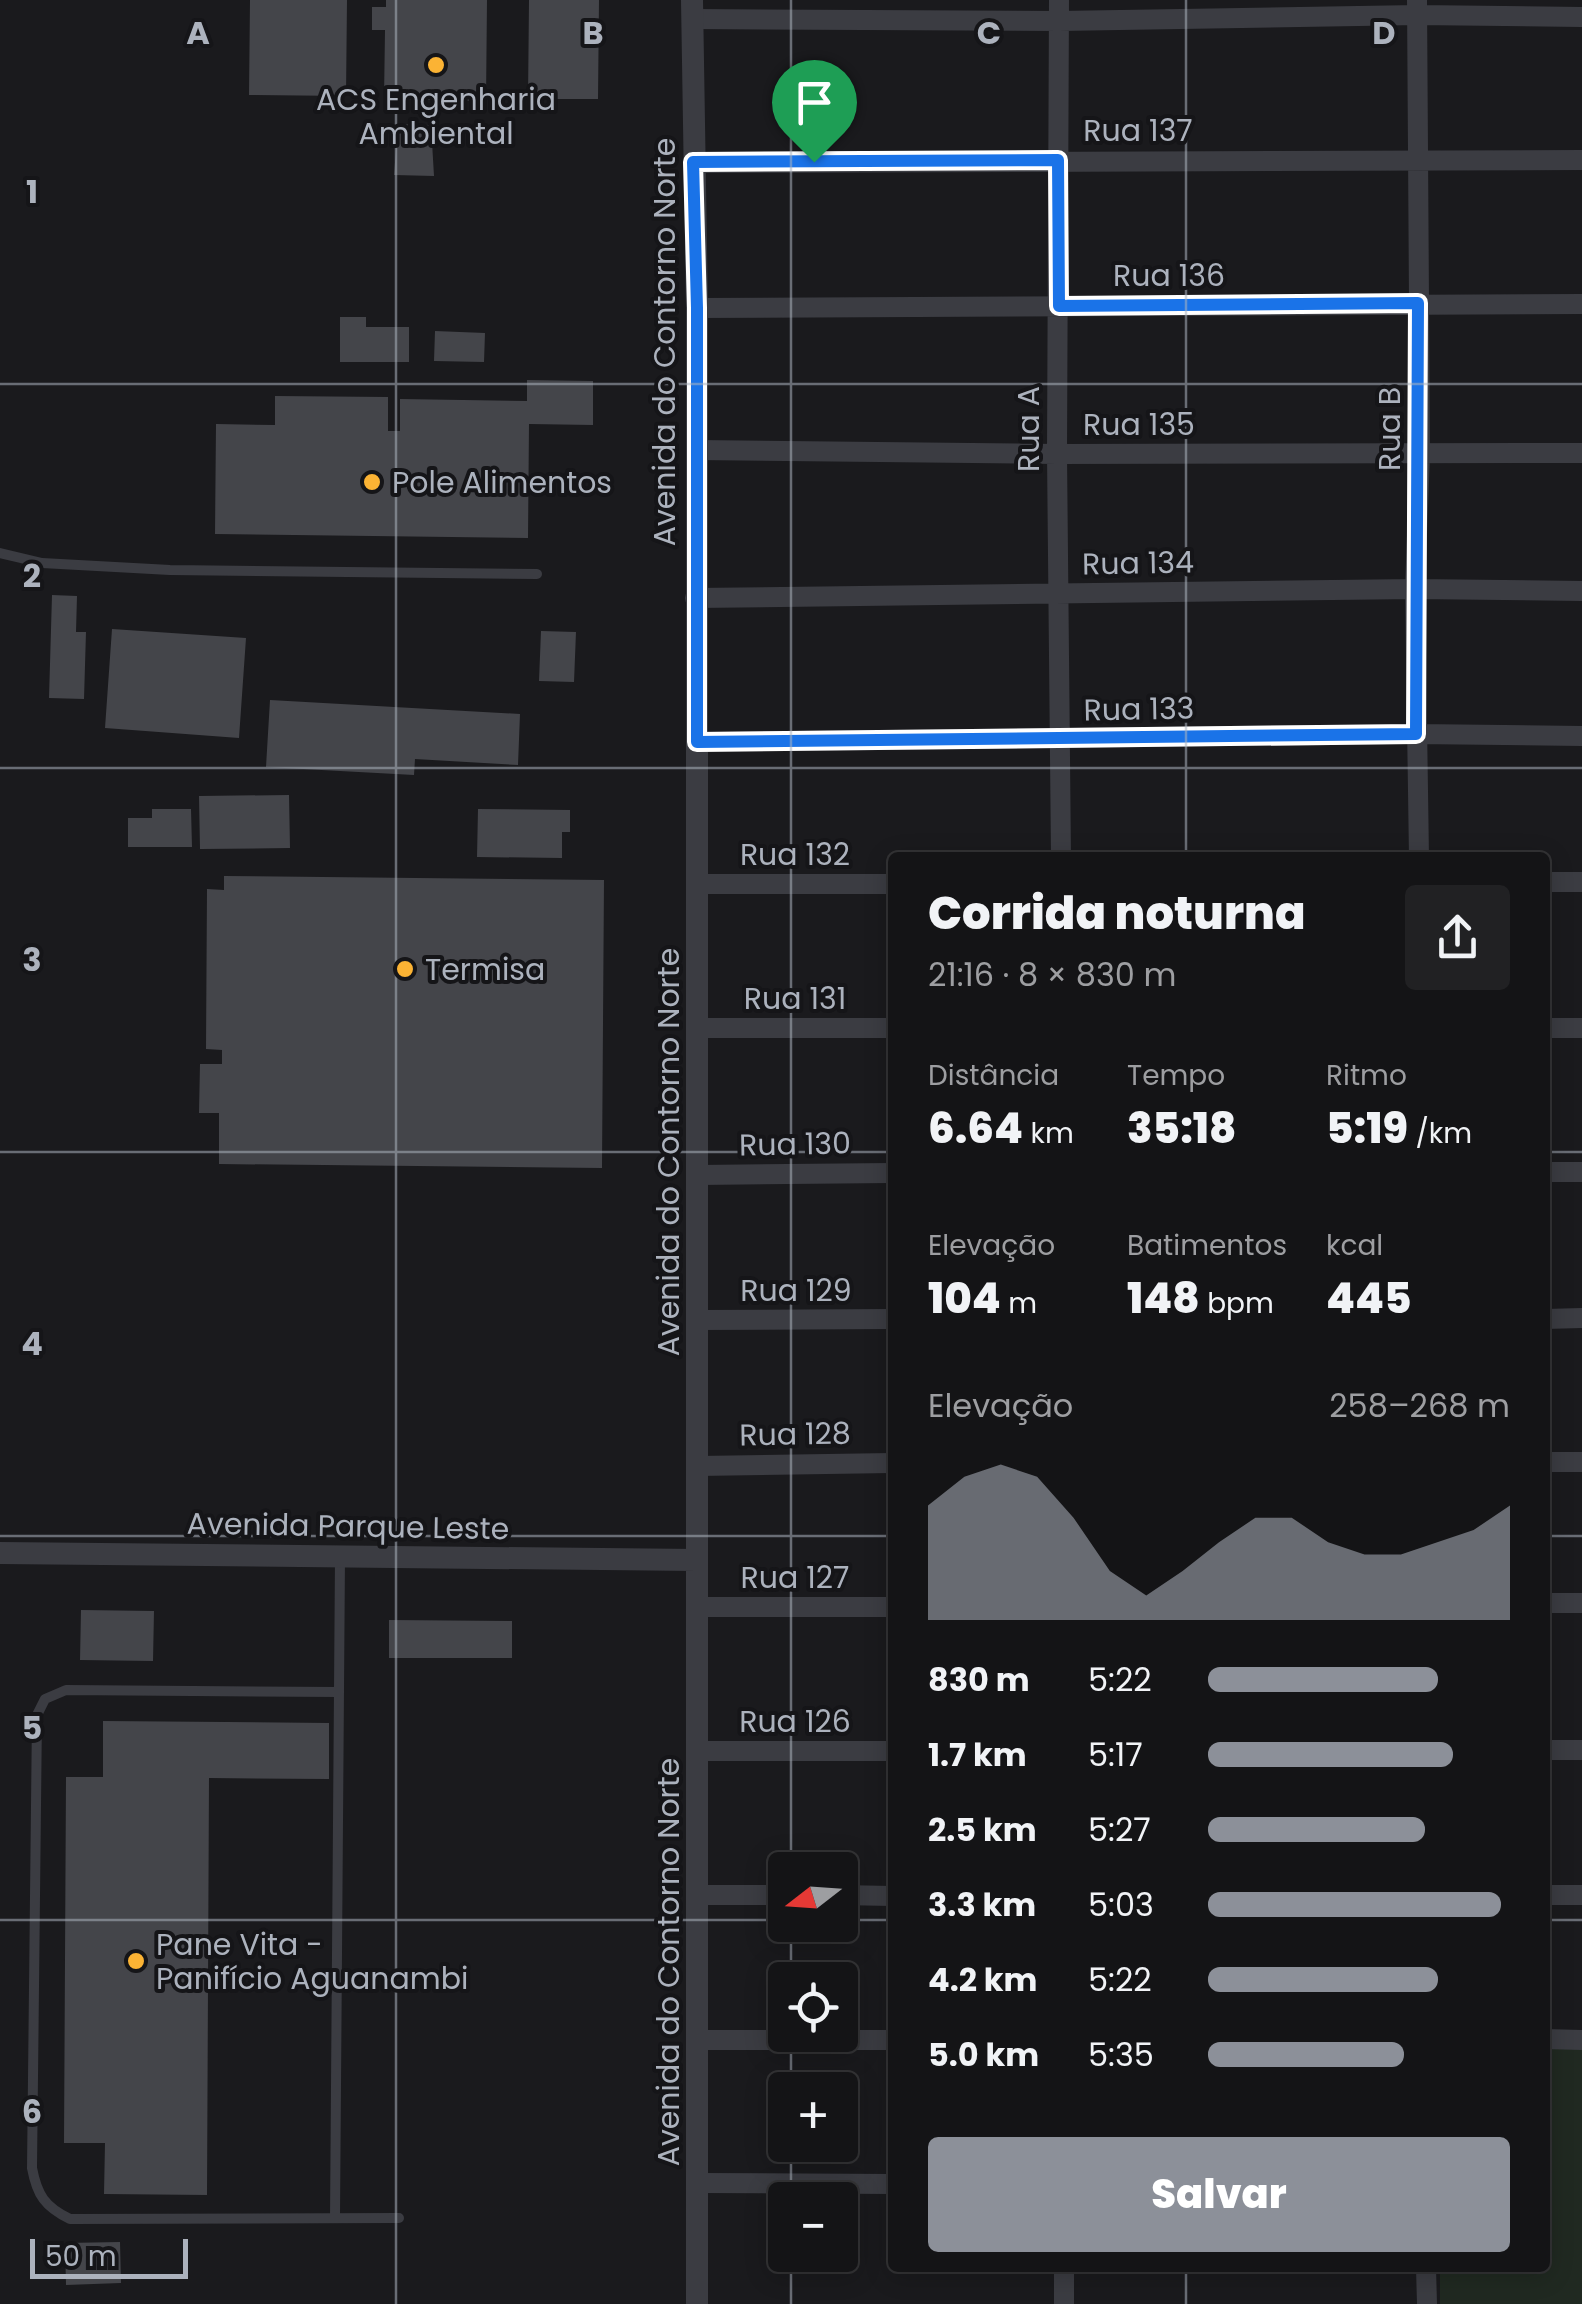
<!DOCTYPE html>
<html lang="pt">
<head>
<meta charset="utf-8">
<style>
	body { margin:0; font-family:Poppins,sans-serif; background:#212123; color:#f1f3f6; height:100vh; display:flex; flex-direction:column; font-size:38px; white-space:nowrap }
	* { box-sizing:border-box; margin:0 }
	p { font-size:32px; color:#9d9ea1 }
	.icon { flex:none; width:55px; height:55px; fill:none; stroke:currentColor; stroke-width:2; stroke-linecap:round; stroke-linejoin:round }
	.map { position:relative; flex:1; overflow:hidden }
	.sheet { position:absolute; left:888px; top:852px; width:662px; height:1420px; display:flex; flex-direction:column; background:#141416; border-radius:10px; box-shadow:0 5px 25px #0003,0 0 0 2px #333335 }
	.sheet>* { flex:none }
	.needle { width:65px; rotate:253deg }
	.buttons { position:absolute; left:768px; top:1852px; display:grid; gap:20px }
	.buttons a { display:grid; place-items:center; width:90px; height:90px; border-radius:10px; background:#141416; box-shadow:0 5px 25px #0003,0 0 0 2px #333335; font-size:50px }
	.scale { position:absolute; left:30px; bottom:25px; width:158px; box-sizing:border-box; padding-left:10px; border:5px solid #acb2bd; border-top:0; font-size:28px; line-height:35px; white-space:nowrap; color:#acb2bd; -webkit-text-stroke:8px #151518; paint-order:stroke }
	.pin { position:absolute; display:grid; place-items:center; width:85px; height:85px; color:#fff; margin:-102px -42px; border-radius:50% 50% 50% 0; rotate:-45deg; box-shadow:0 0 10px #0007 }
	.pin .icon { rotate:45deg }
	.round { display:grid; place-items:center; flex:none; width:105px; height:105px; border-radius:10px; background:#212123 }
	.head { display:flex; align-items:center; justify-content:space-between; height:170px; padding:0 40px }
	h1 { font-size:45px; font-weight:800; line-height:75px }
	.stats { display:grid; grid-template-columns:repeat(3,1fr); gap:15px; height:170px; padding:10px 40px }
	.stats div { display:grid; align-content:center }
	.stats b { font-size:42px; font-weight:800 }
	.stats small { font-size:28px; font-weight:400 }
	.stats p { font-size:28px }
	.chart { height:280px; padding:20px 40px }
	.chart p { display:flex; justify-content:space-between }
	.chart svg { width:100%; height:180px; margin-top:10px; fill:#8c9099; opacity:.7 }
	.action { display:flex; gap:20px; margin-top:auto; padding:20px 40px }
	.action a { flex:1; height:115px; border-radius:10px; background:#8c9099; color:#fff; font-size:40px; font-weight:800; line-height:115px; text-align:center }
	ul { padding:0 40px; list-style:none; font-size:32px }
	li { display:grid; grid-template-columns:160px 120px 1fr; align-items:center; height:75px }
	li i { height:25px; border-radius:12px; background:#8c9099 }
	.map>svg:first-child { display:block }
	.green { fill:#202921 }
	.building { fill:#44454a }
	.lines { fill:none; stroke-linecap:round; stroke-linejoin:round }
	.service { stroke:#3b3c42; stroke-width:10 }
	.minor { stroke:#3b3c42; stroke-width:20 }
	.tertiary { stroke:#3b3c42; stroke-width:22 }
	.route-casing { stroke:#fff; stroke-width:20 }
	.route { stroke:#1a73e8; stroke-width:12 }
	.grid { fill:none; stroke:#acb2bd; stroke-width:2.5; stroke-opacity:0.55 }
	.poi-dot { fill:#fbb334; stroke:#151518; stroke-width:4 }
	.labels { text-anchor:middle; dominant-baseline:central; stroke-width:8; stroke-linejoin:round; paint-order:stroke }
	.poi-label { font-size:30px; fill:#acb2bd; stroke:#151518; text-anchor:start }
	.street-label { font-size:30px; fill:#acb2bd; stroke:#151518 }
	.grid-label { font-size:32px; text-anchor:middle; font-weight:bold; fill:#acb2bd; stroke:#151518; stroke-width:8; stroke-linejoin:round; paint-order:stroke }
</style>
</head>
<body>
<div class="map">
<svg width="1582" height="2304" viewBox="0 0 1582 2304">
	<rect width="100%" height="100%" fill="#1a1a1d"/>
	<!-- green -->
	<path class="green" d="M 1545,2048 L 1582,2048 L 1582,2304 L 1440,2304 L 1440,2268 L 1545,2268 Z"/>
	<!-- building -->
	<path class="building" d="M 250,0 L 347,0 L 346,96 L 249,95 Z
		M 386,0 L 487,0 L 486,101 L 384,99 L 385,30 L 372,30 L 372,7 L 386,7 Z
		M 529,0 L 599,0 L 598,99 L 528,99 Z
		M 398,124 L 431,125 L 434,176 L 394,175 Z
		M 340,317 L 366,317 L 366,327 L 409,327 L 409,362 L 340,362 Z
		M 435,331 L 485,333 L 484,362 L 434,361 Z
		M 527,380 L 593,381 L 593,425 L 529,424 L 528,538 L 215,534 L 216,424 L 275,425 L 275,396 L 388,397 L 388,431 L 400,431 L 400,399 L 527,401 Z
		M 52,595 L 77,596 L 76,632 L 86,632 L 84,699 L 49,698 Z
		M 112,629 L 246,638 L 239,738 L 105,728 Z
		M 541,631 L 576,632 L 574,682 L 539,681 Z
		M 270,700 L 520,714 L 518,765 L 415,759 L 414,775 L 266,767 Z
		M 289,795 L 290,848 L 200,849 L 199,796 Z
		M 152,809 L 191,809 L 192,847 L 128,847 L 128,818 L 152,818 Z
		M 478,809 L 570,810 L 570,832 L 562,832 L 562,858 L 477,857 Z
		M 224,876 L 604,880 L 602,1168 L 219,1164 L 219,1113 L 199,1113 L 200,1064 L 222,1064 L 222,1050 L 206,1049 L 207,889 L 224,890 Z
		M 81,1610 L 154,1611 L 153,1661 L 80,1660 Z
		M 389,1620 L 512,1621 L 512,1658 L 389,1658 Z
		M 103,1721 L 329,1723 L 329,1779 L 209,1778 L 207,2195 L 104,2194 L 105,2143 L 64,2143 L 66,1777 L 103,1777 Z
		M 120,2242 L 121,2283 L 66,2285 L 65,2243 Z"/>
	<g class="lines">
		<!-- service -->
		<path class="service" d="M 0,553 L 42,563 L 170,570 L 537,574
			M 339,1692 L 66,1690 L 45,1699 L 37,1715 L 32,2168 C 37,2195 45,2207 70,2219 L 399,2218
			M 335,2218 L 340,1557"/>
		<!-- minor -->
		<path class="minor" d="M 1059,0 L 1057,454 L 1061,858
			M 1417,0 L 1420,454 L 1415,589 L 1419,858
			M 692,19 L 1059,21 L 1417,15 L 1582,17
			M 693,163 L 1582,160
			M 697,308 L 1582,304
			M 696,450 L 1057,454 L 1582,453
			M 695,598 L 1415,589 L 1582,591
			M 697,742 L 1416,734 L 1582,736
			M 1545,882 L 1582,882
			M 698,884 L 892,884
			M 698,1028 L 892,1028
			M 1545,1028 L 1582,1028
			M 1545,1172 L 1582,1172
			M 699,1175 L 892,1173
			M 1545,1319 L 1582,1318
			M 699,1320 L 892,1319
			M 1545,1462 L 1582,1462
			M 698,1466 L 892,1463
			M 1545,1603 L 1582,1603
			M 697,1607 L 892,1607
			M 1545,1750 L 1582,1750
			M 698,1751 L 892,1751
			M 697,1895 L 785,1895
			M 840,1895 L 892,1896
			M 1545,1895 L 1582,1895
			M 1545,2039 L 1582,2040
			M 697,2040 L 892,2040
			M 698,2183 L 892,2184
			M 1426,2268 L 1427,2304
			M 1064,2304 L 1064,2268"/>
		<!-- tertiary -->
		<path class="tertiary" d="M 692,0 L 697,308 L 697,2304
			M 0,1553 L 696,1560"/>
	</g>
	<g class="lines">
		<defs>
			<path id="route" d="M 1058,160 L 1059,306 L 1418,303 L 1416,734 L 697,742 L 697,308 L 693,162 Z"/>
		</defs>
		<!-- route casing -->
		<use href="#route" class="route-casing"/>
		<!-- route -->
		<use href="#route" class="route"/>
	</g>
	<!-- grid -->
	<path class="grid" d="M 396,0 L 396,2304M 791,0 L 791,1870M 1186,0 L 1186,858M 0,384 L 1582,384M 0,768 L 1582,768M 0,1152 L 892,1152M 1545,1152 L 1582,1152M 0,1536 L 892,1536M 1545,1536 L 1582,1536M 0,1920 L 785,1920M 840,1920 L 892,1920M 1545,1920 L 1582,1920M 791,1925 L 791,1980M 791,2035 L 791,2090M 791,2145 L 791,2200M 791,2255 L 791,2304M 1186,2268 L 1186,2304"/>
	<!-- markers -->
	<g class="poi-dot">
		<circle cx="436" cy="65" r="10"/>
		<circle cx="372" cy="482" r="10"/>
		<circle cx="405" cy="969" r="10"/>
		<circle cx="136" cy="1961" r="10"/>
	</g>
	<g class="labels">
		<!-- poi labels -->
		<g class="poi-label">
			<text x="436" y="99" text-anchor="middle">ACS Engenharia<tspan x="436" dy="34">Ambiental</tspan></text>
			<text x="392" y="482">Pole Alimentos</text>
			<text x="425" y="969">Termisa</text>
			<text x="156" y="1944">Pane Vita -<tspan x="156" dy="34">Panifício Aguanambi</tspan></text>
		</g>
		<!-- street labels -->
		<g class="street-label">
			<text x="1138" y="130">Rua 137</text>
			<text x="1169" y="275">Rua 136</text>
			<text transform="translate(664 342) rotate(-90)">Avenida do Contorno Norte</text>
			<text x="1139" y="424">Rua 135</text>
			<text transform="translate(1028 429) rotate(-90)">Rua A</text>
			<text transform="translate(1389 429) rotate(-90)">Rua B</text>
			<text transform="translate(1138 563) rotate(-1)">Rua 134</text>
			<text transform="translate(1139 709) rotate(-1)">Rua 133</text>
			<text x="795" y="854">Rua 132</text>
			<text x="795" y="998">Rua 131</text>
			<text transform="translate(795 1144) rotate(-1)">Rua 130</text>
			<text transform="translate(668 1152) rotate(-90)">Avenida do Contorno Norte</text>
			<text x="796" y="1290">Rua 129</text>
			<text transform="translate(795 1434) rotate(-1)">Rua 128</text>
			<text transform="translate(348 1526) rotate(1)">Avenida Parque Leste</text>
			<text x="795" y="1577">Rua 127</text>
			<text x="795" y="1721">Rua 126</text>
			<text transform="translate(668 1962) rotate(-90)">Avenida do Contorno Norte</text>
		</g>
	</g>
	<g class="grid-label">
		<text x="198" y="44">A</text>
		<text x="593" y="44">B</text>
		<text x="989" y="44">C</text>
		<text x="1384" y="44">D</text>
		<text x="32" y="203">1</text>
		<text x="32" y="587">2</text>
		<text x="32" y="971">3</text>
		<text x="32" y="1355">4</text>
		<text x="32" y="1739">5</text>
		<text x="32" y="2123">6</text>
	</g>
</svg>
<div class="buttons">
<a><svg class="needle" viewBox="-14 -14 28 28"><path d="M0-13l5 13h-10z" fill="#e53935"/><path d="M0 13l5-13h-10z" fill="#9d9ea1"/></svg></a>
<a><svg class="icon" aria-label="locate" viewBox="0 0 24 24"><circle cx="12" cy="12" r="6"/><path d="M12 2v4M12 18v4M2 12h4M18 12h4"/></svg></a>
<a>+</a>
<a>−</a>
</div>
<div class="scale">50 m</div>
<div class="pin" style="left:814px;top:162px;background:#1e9e55"><svg class="icon" aria-label="arrive" viewBox="0 0 24 24"><path d="M6 21V4h12l-3 4 3 4H6"/></svg></div>
<section class="sheet">
<div class="head"><div><h1>Corrida noturna</h1><p>21:16 · 8 × 830 m</p></div><a class="round"><svg class="icon" aria-label="share" viewBox="0 0 24 24"><path d="M12 15V3M7 8l5-5 5 5M5 13v7h14v-7"/></svg></a></div>
<div class="stats">
<div><p>Distância</p><b>6.64<small> km</small></b></div>
<div><p>Tempo</p><b>35:18</b></div>
<div><p>Ritmo</p><b>5:19<small> /km</small></b></div>
</div>
<div class="stats">
<div><p>Elevação</p><b>104<small> m</small></b></div>
<div><p>Batimentos</p><b>148<small> bpm</small></b></div>
<div><p>kcal</p><b>445</b></div>
</div>
<div class="chart"><p><span>Elevação</span>258–268 m</p>
<svg viewBox="0 0 160 44" preserveAspectRatio="none"><path d="M0 44V16L10 9L20 6L30 9L40 19L50 32L60 38L70 32L80 25L90 19L100 19L110 25L120 28L130 28L140 25L150 22L160 16V44z"/></svg>
</div>
<ul>
<li><b>830 m</b>5:22<i style="width:76%"></i></li>
<li><b>1.7 km</b>5:17<i style="width:81%"></i></li>
<li><b>2.5 km</b>5:27<i style="width:72%"></i></li>
<li><b>3.3 km</b>5:03<i style="width:97%"></i></li>
<li><b>4.2 km</b>5:22<i style="width:76%"></i></li>
<li><b>5.0 km</b>5:35<i style="width:65%"></i></li>
</ul>
<div class="action"><a>Salvar</a></div>
</section>
</div>
</body>
</html>
